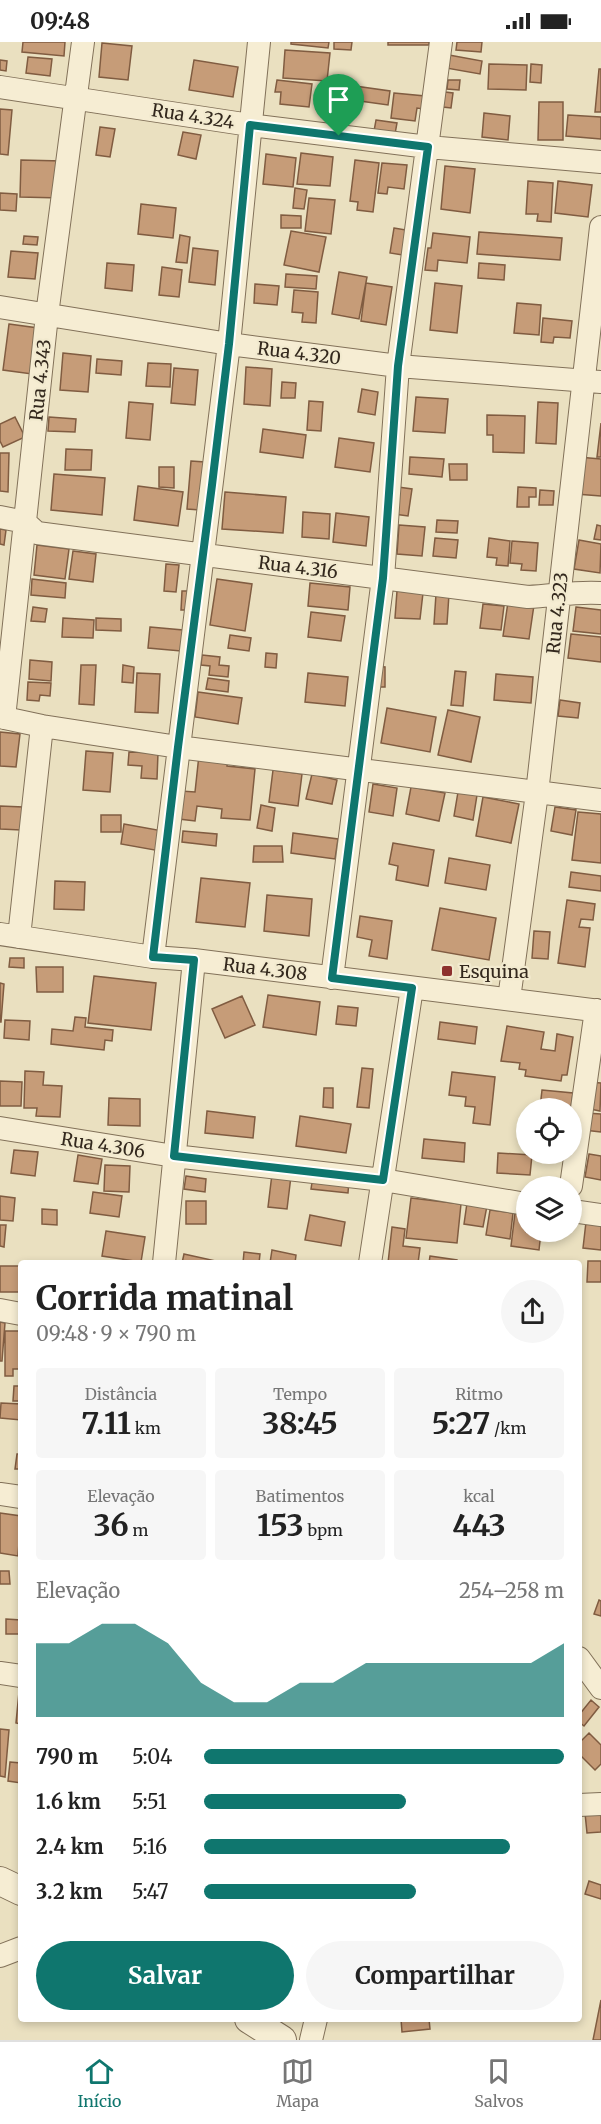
<!DOCTYPE html>
<html lang="pt">
<head>
<meta charset="utf-8">
<style>
	body { margin:0; font-family:Merriweather,serif; background:#f6f6f6; color:#222; height:100vh; display:flex; flex-direction:column; font-size:22px; white-space:nowrap }
	* { box-sizing:border-box; margin:0 }
	p { font-size:20px; color:#767676 }
	.icon { flex:none; width:33px; height:33px; fill:none; stroke:currentColor; stroke-width:2; stroke-linecap:round; stroke-linejoin:round }
	.map { position:relative; flex:1; overflow:hidden }
	.drawer { position:absolute; left:18px; top:1218px; width:564px; height:762px; display:flex; flex-direction:column; background:#fff; border-radius:6px; box-shadow:0 3px 9px #0003 }
	.drawer>* { flex:none }
	.fabs { position:absolute; left:516px; top:1056px; display:grid; gap:12px }
	.fabs a { display:grid; place-items:center; width:66px; height:66px; border-radius:50%; background:#fff; box-shadow:0 3px 9px #0003; font-size:30px }
	.pin { position:absolute; display:grid; place-items:center; width:51px; height:51px; color:#fff; margin:-62px -26px; border-radius:50% 50% 50% 0; rotate:-45deg; box-shadow:0 0 6px #0007 }
	.pin .icon { rotate:45deg }
	.round { display:grid; place-items:center; flex:none; width:63px; height:63px; border-radius:32px; background:#f6f6f6 }
	.head { display:flex; align-items:center; justify-content:space-between; height:102px; padding:0 18px }
	h1 { font-size:33px; font-weight:700; line-height:45px }
	.metrics { display:grid; grid-template-columns:repeat(3,1fr); gap:9px; height:102px; padding:6px 18px }
	.metrics div { display:grid; align-content:center; border-radius:6px; background:#f6f6f6; text-align:center }
	.metrics b { font-size:30px; font-weight:700 }
	.metrics small { font-size:16px; font-weight:400 }
	.metrics p { font-size:16px }
	.chart { height:168px; padding:12px 18px }
	.chart p { display:flex; justify-content:space-between }
	.chart svg { width:100%; height:108px; margin-top:6px; fill:#0f766e; opacity:.7 }
	.action { display:flex; gap:12px; margin-top:auto; padding:12px 18px }
	.action a { flex:1; height:69px; border-radius:36px; background:#0f766e; color:#fff; font-size:24px; font-weight:700; line-height:69px; text-align:center }
	.action a+a { background:#f6f6f6; color:#222 }
	ul { padding:0 18px; list-style:none; font-size:20px }
	li { display:grid; grid-template-columns:96px 72px 1fr; align-items:center; height:45px }
	li i { height:15px; border-radius:8px; background:#0f766e }
	.status { display:flex; justify-content:space-between; align-items:center; height:42px; padding:0 30px; background:#fff; direction:ltr }
	.status svg { height:16px; fill:currentColor }
	.menu { display:flex; justify-content:space-around; align-items:center; height:84px; border-top:2px solid #e0e0e0; background:#fff; font-size:16px; color:#767676 }
	.menu a { display:grid; justify-items:center; gap:3px }
	.menu .selected { color:#0f766e }
	.map>svg:first-child { display:block }
	.building { fill:#c69c78; stroke:#805c41; stroke-width:1.5 }
	.lines { fill:none; stroke-linecap:round; stroke-linejoin:round }
	.minor-casing { stroke:#827159; stroke-width:24 }
	.tertiary-casing { stroke:#827159; stroke-width:30 }
	.minor { stroke:#f6edd3; stroke-width:22 }
	.tertiary { stroke:#f6edd3; stroke-width:28 }
	.route-casing { stroke:#fff; stroke-width:12 }
	.route { stroke:#0f766e; stroke-width:8 }
	.poi-dot { fill:#8d312e; stroke:#f2eacf; stroke-width:2 }
	.labels { text-anchor:middle; dominant-baseline:central; stroke-width:4.5; stroke-linejoin:round; paint-order:stroke }
	.street-label { font-size:18px; fill:#33281d; stroke:#f2eacf }
	.poi-label { font-size:18px; fill:#33281d; stroke:#f2eacf; text-anchor:start }
</style>
</head>
<body>
<div class="status"><b>09:48</b><svg viewBox="0 0 49 12"><path d="M0 12V9h3v3zM5 12V6h3v6zM10 12V3h3v9zM15 12V0h3v12zM26 1h20v11H26zM47 4h2v5h-2z"/></svg></div>
<div class="map">
<svg width="601" height="1998" viewBox="0 0 601 1998">
	<rect width="100%" height="100%" fill="#eae0c0"/>
	<!-- building -->
	<path class="building" d="M 23,0 L 65,0 L 64,14 L 22,10 Z
		M 291,0 L 329,0 L 328,6 L 291,2 Z
		M 334,0 L 352,0 L 351,8 L 334,7 Z
		M 388,0 L 429,0 L 429,3 L 388,3 Z
		M 457,0 L 482,0 L 481,10 L 456,8 Z
		M 102,1 L 132,4 L 128,38 L 99,35 Z
		M 285,8 L 330,11 L 327,39 L 283,36 Z
		M 449,13 L 482,19 L 480,32 L 446,26 Z
		M 28,15 L 52,17 L 50,34 L 26,31 Z
		M 0,18 L 7,19 L 6,29 L 0,28 Z
		M 194,18 L 238,25 L 233,55 L 189,48 Z
		M 489,22 L 527,23 L 526,48 L 488,47 Z
		M 531,22 L 542,23 L 541,41 L 530,40 Z
		M 599,27 L 601,27 L 601,70 L 595,70 Z
		M 277,38 L 312,42 L 309,65 L 280,62 L 281,50 L 275,50 Z
		M 448,38 L 460,38 L 459,48 L 447,47 Z
		M 355,44 L 390,49 L 388,63 L 353,58 Z
		M 445,50 L 453,51 L 451,66 L 443,65 Z
		M 394,51 L 425,54 L 423,67 L 417,66 L 415,79 L 391,76 Z
		M 539,60 L 563,60 L 563,98 L 538,98 Z
		M 0,67 L 12,68 L 8,113 L 0,112 Z
		M 333,67 L 347,68 L 345,84 L 332,82 Z
		M 484,71 L 510,74 L 508,98 L 482,95 Z
		M 568,73 L 601,75 L 601,97 L 566,94 Z
		M 376,78 L 397,81 L 395,92 L 374,89 Z
		M 100,85 L 115,87 L 110,115 L 96,113 Z
		M 183,90 L 201,93 L 196,117 L 178,113 Z
		M 301,111 L 333,115 L 330,144 L 297,142 Z
		M 266,112 L 296,116 L 293,145 L 263,142 Z
		M 21,118 L 62,119 L 61,156 L 20,155 Z
		M 355,118 L 379,121 L 373,170 L 357,168 L 358,160 L 350,159 Z
		M 382,121 L 407,123 L 404,147 L 388,145 L 387,152 L 378,151 Z
		M 445,124 L 475,127 L 470,171 L 441,167 Z
		M 528,139 L 553,141 L 551,180 L 537,179 L 538,172 L 526,172 Z
		M 558,139 L 592,143 L 588,175 L 555,171 Z
		M 295,146 L 307,148 L 304,167 L 293,166 Z
		M 0,151 L 17,152 L 16,169 L 0,168 Z
		M 309,156 L 335,158 L 331,192 L 305,189 Z
		M 141,162 L 176,166 L 173,196 L 138,192 Z
		M 281,173 L 301,174 L 301,186 L 281,186 Z
		M 394,186 L 412,189 L 409,214 L 390,211 Z
		M 291,189 L 326,195 L 319,230 L 284,223 Z
		M 479,190 L 562,196 L 560,218 L 477,212 Z
		M 433,191 L 470,195 L 467,221 L 438,218 L 437,229 L 425,228 L 428,206 L 431,206 Z
		M 180,193 L 190,195 L 187,221 L 176,220 Z
		M 24,194 L 38,195 L 37,203 L 23,202 Z
		M 193,206 L 218,209 L 215,243 L 189,240 Z
		M 11,209 L 38,211 L 35,237 L 8,235 Z
		M 107,221 L 134,223 L 132,249 L 105,246 Z
		M 479,221 L 505,223 L 504,238 L 478,236 Z
		M 162,225 L 182,228 L 179,255 L 159,253 Z
		M 339,230 L 367,235 L 359,277 L 332,272 Z
		M 286,232 L 317,234 L 316,247 L 285,245 Z
		M 366,241 L 392,245 L 386,283 L 361,279 Z
		M 435,241 L 462,244 L 457,291 L 430,288 Z
		M 255,242 L 279,244 L 277,263 L 254,261 Z
		M 294,248 L 318,250 L 316,281 L 302,280 L 303,271 L 292,270 Z
		M 517,261 L 541,263 L 539,293 L 514,291 Z
		M 543,276 L 572,279 L 570,296 L 554,295 L 553,301 L 541,300 Z
		M 9,282 L 38,286 L 32,332 L 3,328 Z
		M 63,311 L 91,314 L 88,350 L 60,348 Z
		M 97,317 L 122,319 L 121,333 L 96,331 Z
		M 148,321 L 171,322 L 170,345 L 146,344 Z
		M 246,325 L 272,327 L 270,364 L 244,362 Z
		M 174,326 L 198,328 L 195,363 L 171,361 Z
		M 282,340 L 296,341 L 295,356 L 281,356 Z
		M 362,347 L 378,350 L 375,373 L 358,370 Z
		M 416,355 L 448,357 L 445,391 L 413,389 Z
		M 309,359 L 323,360 L 321,389 L 307,388 Z
		M 129,360 L 153,362 L 150,398 L 126,396 Z
		M 538,360 L 558,361 L 556,402 L 536,401 Z
		M 487,373 L 525,374 L 524,411 L 493,410 L 493,393 L 487,393 Z
		M 15,375 L 25,395 L 3,405 L 0,399 L 0,382 Z
		M 49,375 L 76,377 L 75,390 L 48,389 Z
		M 601,381 L 601,415 L 597,415 Z
		M 263,387 L 306,393 L 303,416 L 260,410 Z
		M 339,396 L 374,401 L 370,430 L 335,425 Z
		M 66,407 L 92,408 L 91,428 L 65,428 Z
		M 0,411 L 9,411 L 8,450 L 0,449 Z
		M 410,415 L 444,417 L 442,435 L 409,432 Z
		M 578,415 L 601,417 L 601,454 L 576,452 Z
		M 191,419 L 205,420 L 200,468 L 187,467 Z
		M 449,422 L 467,422 L 467,438 L 450,438 Z
		M 159,425 L 174,425 L 174,446 L 159,445 Z
		M 54,432 L 105,436 L 102,473 L 51,468 Z
		M 138,444 L 183,450 L 178,484 L 134,478 Z
		M 398,445 L 412,447 L 408,474 L 394,472 Z
		M 518,445 L 536,446 L 536,455 L 529,455 L 529,465 L 517,465 Z
		M 540,448 L 554,449 L 553,463 L 539,463 Z
		M 225,450 L 286,455 L 283,491 L 222,487 Z
		M 303,470 L 330,472 L 329,497 L 302,495 Z
		M 336,471 L 369,475 L 366,504 L 333,500 Z
		M 437,478 L 458,479 L 457,491 L 436,490 Z
		M 399,483 L 425,485 L 422,514 L 397,512 Z
		M 597,483 L 601,484 L 601,498 L 594,497 Z
		M 0,487 L 6,488 L 4,503 L 0,502 Z
		M 435,496 L 458,498 L 456,516 L 433,514 Z
		M 489,496 L 510,499 L 508,524 L 496,523 L 497,516 L 487,515 Z
		M 579,498 L 601,502 L 600,531 L 574,527 Z
		M 512,499 L 538,501 L 536,529 L 521,528 L 522,522 L 510,521 Z
		M 37,503 L 69,507 L 65,537 L 34,533 Z
		M 73,509 L 96,512 L 93,540 L 69,537 Z
		M 166,522 L 179,523 L 176,550 L 164,549 Z
		M 32,537 L 66,541 L 65,556 L 31,553 Z
		M 217,537 L 252,542 L 245,589 L 210,583 Z
		M 310,541 L 350,545 L 348,568 L 308,564 Z
		M 182,549 L 188,549 L 188,568 L 181,568 Z
		M 397,549 L 423,551 L 420,577 L 395,576 Z
		M 436,552 L 449,552 L 447,582 L 434,582 Z
		M 508,560 L 534,563 L 529,597 L 503,594 Z
		M 483,562 L 504,564 L 501,588 L 480,586 Z
		M 33,565 L 47,567 L 45,580 L 31,579 Z
		M 576,565 L 601,568 L 601,592 L 573,589 Z
		M 311,570 L 345,574 L 341,599 L 308,595 Z
		M 63,576 L 94,578 L 93,596 L 62,595 Z
		M 96,576 L 121,577 L 121,589 L 96,588 Z
		M 150,585 L 183,588 L 181,609 L 148,606 Z
		M 571,592 L 601,595 L 601,620 L 568,616 Z
		M 230,593 L 251,596 L 249,609 L 228,606 Z
		M 266,611 L 277,612 L 276,626 L 265,625 Z
		M 202,613 L 220,615 L 219,623 L 229,624 L 228,635 L 209,633 L 210,624 L 201,623 Z
		M 30,618 L 52,620 L 51,639 L 29,637 Z
		M 81,623 L 96,623 L 94,663 L 79,662 Z
		M 123,623 L 134,625 L 133,641 L 122,640 Z
		M 375,624 L 385,625 L 385,645 L 374,645 Z
		M 455,629 L 466,630 L 463,664 L 451,663 Z
		M 137,631 L 160,632 L 158,671 L 135,670 Z
		M 308,631 L 348,635 L 345,664 L 305,660 Z
		M 496,632 L 533,635 L 531,661 L 494,658 Z
		M 208,636 L 229,639 L 228,650 L 206,647 Z
		M 28,640 L 51,641 L 50,654 L 40,653 L 39,659 L 27,658 Z
		M 198,650 L 242,656 L 238,682 L 195,675 Z
		M 560,658 L 580,661 L 578,676 L 558,674 Z
		M 387,666 L 436,675 L 430,710 L 381,701 Z
		M 448,668 L 480,675 L 471,720 L 438,713 Z
		M 0,690 L 20,692 L 16,725 L 0,724 Z
		M 86,709 L 113,711 L 110,750 L 83,748 Z
		M 129,710 L 158,711 L 157,737 L 141,736 L 142,724 L 128,723 Z
		M 199,713 L 228,716 L 227,724 L 255,727 L 250,778 L 221,776 L 222,767 L 197,764 L 195,779 L 179,777 L 181,749 L 195,750 Z
		M 273,728 L 302,732 L 298,764 L 269,760 Z
		M 312,732 L 337,738 L 332,762 L 306,757 Z
		M 373,742 L 397,746 L 393,774 L 369,770 Z
		M 411,745 L 445,751 L 439,779 L 406,772 Z
		M 458,750 L 477,753 L 473,778 L 454,774 Z
		M 483,755 L 519,762 L 511,801 L 476,794 Z
		M 261,763 L 275,766 L 272,789 L 257,786 Z
		M 0,764 L 23,765 L 21,788 L 0,787 Z
		M 555,765 L 576,768 L 572,793 L 551,789 Z
		M 578,770 L 601,772 L 601,821 L 572,818 Z
		M 101,773 L 121,773 L 121,790 L 101,790 Z
		M 124,782 L 163,789 L 160,809 L 121,802 Z
		M 183,789 L 217,792 L 216,804 L 182,800 Z
		M 293,791 L 338,797 L 335,817 L 291,811 Z
		M 393,801 L 434,808 L 428,844 L 396,838 L 398,824 L 389,822 Z
		M 254,804 L 282,804 L 283,820 L 253,820 Z
		M 449,816 L 490,823 L 486,848 L 445,841 Z
		M 571,830 L 601,834 L 601,849 L 569,845 Z
		M 201,836 L 250,841 L 245,885 L 196,880 Z
		M 55,839 L 85,840 L 84,868 L 54,867 Z
		M 267,853 L 312,857 L 309,894 L 264,889 Z
		M 567,858 L 595,862 L 593,878 L 581,877 L 579,885 L 590,886 L 585,925 L 558,921 Z
		M 440,866 L 496,876 L 489,918 L 432,908 Z
		M 360,874 L 392,879 L 387,917 L 369,914 L 372,898 L 357,895 Z
		M 534,889 L 550,890 L 548,917 L 532,916 Z
		M 10,916 L 24,916 L 24,926 L 9,925 Z
		M 36,925 L 63,925 L 63,950 L 37,950 Z
		M 94,934 L 156,941 L 151,988 L 88,981 Z
		M 0,941 L 4,942 L 1,980 L 0,980 Z
		M 268,953 L 320,960 L 316,993 L 263,985 Z
		M 242,954 L 255,983 L 225,996 L 212,967 Z
		M 338,964 L 358,966 L 356,984 L 336,982 Z
		M 75,975 L 86,976 L 85,985 L 113,988 L 112,999 L 105,998 L 104,1008 L 51,1002 L 52,987 L 73,989 Z
		M 5,978 L 30,979 L 29,998 L 4,996 Z
		M 440,980 L 477,985 L 475,1002 L 438,997 Z
		M 507,984 L 544,990 L 541,1007 L 555,1009 L 557,992 L 573,995 L 567,1033 L 562,1033 L 561,1039 L 525,1034 L 526,1028 L 519,1027 L 520,1021 L 501,1019 Z
		M 362,1026 L 373,1027 L 369,1066 L 357,1065 Z
		M 25,1029 L 44,1030 L 43,1043 L 62,1044 L 60,1075 L 36,1074 L 37,1066 L 24,1066 Z
		M 452,1030 L 495,1035 L 490,1083 L 473,1081 L 475,1065 L 465,1064 L 466,1055 L 449,1053 Z
		M 0,1039 L 22,1040 L 21,1064 L 0,1064 Z
		M 589,1040 L 601,1041 L 600,1069 L 585,1066 Z
		M 324,1046 L 333,1046 L 333,1066 L 323,1065 Z
		M 542,1048 L 573,1051 L 571,1066 L 540,1066 Z
		M 109,1056 L 140,1057 L 140,1084 L 108,1083 Z
		M 207,1069 L 255,1075 L 253,1096 L 205,1091 Z
		M 586,1071 L 601,1072 L 601,1090 L 584,1088 Z
		M 300,1074 L 351,1082 L 346,1111 L 296,1104 Z
		M 424,1097 L 465,1101 L 464,1120 L 422,1116 Z
		M 14,1108 L 38,1110 L 35,1134 L 11,1131 Z
		M 498,1111 L 532,1113 L 530,1133 L 497,1131 Z
		M 589,1112 L 601,1114 L 601,1138 L 585,1135 Z
		M 78,1113 L 102,1117 L 98,1142 L 74,1139 Z
		M 105,1123 L 130,1124 L 129,1150 L 104,1149 Z
		M 272,1132 L 291,1134 L 287,1167 L 268,1165 Z
		M 186,1134 L 206,1137 L 205,1150 L 184,1147 Z
		M 313,1134 L 349,1138 L 348,1151 L 311,1147 Z
		M 93,1150 L 122,1154 L 119,1175 L 90,1171 Z
		M 0,1154 L 15,1156 L 13,1179 L 0,1178 Z
		M 411,1156 L 461,1162 L 457,1201 L 406,1196 Z
		M 186,1159 L 206,1159 L 206,1182 L 186,1182 Z
		M 467,1161 L 487,1164 L 483,1185 L 464,1182 Z
		M 42,1167 L 57,1168 L 57,1183 L 42,1182 Z
		M 490,1168 L 513,1171 L 510,1197 L 486,1193 Z
		M 515,1171 L 526,1172 L 526,1190 L 541,1190 L 539,1208 L 511,1204 Z
		M 310,1173 L 345,1180 L 341,1204 L 305,1198 Z
		M 586,1180 L 601,1182 L 601,1208 L 583,1206 Z
		M 0,1183 L 6,1183 L 4,1205 L 0,1204 Z
		M 392,1185 L 405,1187 L 403,1204 L 420,1206 L 418,1221 L 388,1221 Z
		M 106,1189 L 145,1195 L 141,1220 L 102,1214 Z
		M 272,1208 L 296,1213 L 295,1221 L 270,1221 Z
		M 244,1210 L 260,1212 L 259,1221 L 243,1221 Z
		M 184,1212 L 216,1219 L 216,1221 L 182,1221 Z
		M 430,1214 L 457,1218 L 457,1221 L 429,1221 Z
		M 588,1219 L 601,1219 L 601,1240 L 587,1240 Z
		M 0,1224 L 21,1224 L 21,1250 L 0,1250 Z
		M 0,1280 L 5,1281 L 2,1319 L 0,1319 Z
		M 5,1289 L 21,1289 L 21,1320 L 19,1320 L 19,1327 L 13,1327 L 13,1334 L 5,1334 Z
		M 14,1344 L 21,1344 L 21,1359 L 13,1359 Z
		M 1,1361 L 21,1362 L 21,1378 L 0,1376 Z
		M 17,1412 L 21,1412 L 21,1427 L 15,1427 Z
		M 0,1471 L 21,1474 L 18,1514 L 0,1511 Z
		M 0,1529 L 9,1529 L 10,1542 L 0,1542 Z
		M 599,1558 L 601,1559 L 601,1574 L 594,1572 Z
		M 6,1577 L 21,1578 L 21,1592 L 6,1592 Z
		M 19,1650 L 21,1650 L 21,1682 L 16,1681 Z
		M 591,1658 L 599,1665 L 584,1684 L 579,1680 L 579,1673 Z
		M 0,1687 L 9,1688 L 5,1735 L 0,1734 Z
		M 589,1691 L 601,1703 L 601,1722 L 595,1728 L 579,1712 L 579,1701 Z
		M 10,1720 L 21,1721 L 21,1741 L 8,1739 Z
		M 601,1770 L 601,1790 L 587,1791 L 585,1771 Z
		M 589,1839 L 601,1843 L 601,1857 L 585,1852 Z
		M 601,1958 L 601,1998 L 593,1998 Z
		M 401,1977 L 429,1977 L 430,1987 L 402,1990 Z"/>
	<g class="lines">
		<defs>
			<path id="minor" d="M 0,45 L 250,83 L 428,105 L 601,120
				M 0,265 L 229,302 L 398,324 L 601,340
				M 0,475 L 25,480 L 37,491 L 528,555 C 553,554 577,549 601,551
				M 0,675 L 42,684 L 178,705 L 601,758
				M 4,676 L 47,273 L 83,0
				M 0,892 L 153,915 L 194,918 L 601,969
				M 19,895 L 42,684
				M 153,915 L 229,302 L 259,0
				M 332,936 L 383,536 L 398,324 L 441,0
				M 509,957 L 537,751 L 601,185
				M 0,1086 L 174,1114 L 383,1138 L 526,1162
				M 571,1144 L 596,968
				M 572,1169 L 601,1173
				M 164,1221 L 194,918
				M 370,1221 L 412,946
				M 0,1268 L 21,1272
				M 0,1452 L 21,1455
				M 579,1616 L 601,1646
				M 0,1631 L 21,1634
				M 579,1763 L 601,1762
				M 0,1914 L 21,1906
				M 311,1998 L 316,1977"/>
			<path id="tertiary" d="M 0,1839 L 21,1849
				M 249,1977 L 282,1998"/>
		</defs>
		<!-- minor casing -->
		<use href="#minor" class="minor-casing"/>
		<!-- tertiary casing -->
		<use href="#tertiary" class="tertiary-casing"/>
		<!-- minor -->
		<use href="#minor" class="minor"/>
		<!-- tertiary -->
		<use href="#tertiary" class="tertiary"/>
	</g>
	<g class="lines">
		<defs>
			<path id="route" d="M 250,83 L 428,105 L 398,324 L 383,536 L 332,936 L 412,946 L 383,1138 L 174,1114 L 194,918 L 153,915 L 178,705 L 212,443 L 229,302 Z"/>
		</defs>
		<!-- route casing -->
		<use href="#route" class="route-casing"/>
		<!-- route -->
		<use href="#route" class="route"/>
	</g>
	<!-- markers -->
	<rect class="poi-dot" x="441" y="923" width="12" height="12" rx="3"/>
	<g class="labels">
		<!-- street labels -->
		<g class="street-label">
			<text transform="translate(193 74) rotate(9)">Rua 4.324</text>
			<text transform="translate(299 311) rotate(7)">Rua 4.320</text>
			<text transform="translate(40 338) rotate(-84)">Rua 4.343</text>
			<text transform="translate(298 525) rotate(7)">Rua 4.316</text>
			<text transform="translate(557 571) rotate(-84)">Rua 4.323</text>
			<text transform="translate(265 927) rotate(7)">Rua 4.308</text>
			<text transform="translate(103 1103) rotate(9)">Rua 4.306</text>
		</g>
		<!-- poi labels -->
		<g class="poi-label">
			<text x="459" y="929">Esquina</text>
		</g>
	</g>
</svg>
<div class="fabs">
<a><svg class="icon" aria-label="locate" viewBox="0 0 24 24"><circle cx="12" cy="12" r="6"/><path d="M12 2v4M12 18v4M2 12h4M18 12h4"/></svg></a>
<a><svg class="icon" aria-label="layers" viewBox="0 0 24 24"><path d="M12 4l9 5-9 5-9-5zM3 14l9 5 9-5"/></svg></a>
</div>
<div class="pin" style="left:339px;top:94px;background:#1e9e55"><svg class="icon" aria-label="arrive" viewBox="0 0 24 24"><path d="M6 21V4h12l-3 4 3 4H6"/></svg></div>
<section class="drawer">
<div class="head"><div><h1>Corrida matinal</h1><p>09:48 · 9 × 790 m</p></div><a class="round"><svg class="icon" aria-label="share" viewBox="0 0 24 24"><path d="M12 15V3M7 8l5-5 5 5M5 13v7h14v-7"/></svg></a></div>
<div class="metrics">
<div><p>Distância</p><b>7.11<small> km</small></b></div>
<div><p>Tempo</p><b>38:45</b></div>
<div><p>Ritmo</p><b>5:27<small> /km</small></b></div>
</div>
<div class="metrics">
<div><p>Elevação</p><b>36<small> m</small></b></div>
<div><p>Batimentos</p><b>153<small> bpm</small></b></div>
<div><p>kcal</p><b>443</b></div>
</div>
<div class="chart"><p><span>Elevação</span>254–258 m</p>
<svg viewBox="0 0 160 44" preserveAspectRatio="none"><path d="M0 44V14L10 14L20 6L30 6L40 14L50 30L60 38L70 38L80 30L90 30L100 22L110 22L120 22L130 22L140 22L150 22L160 14V44z"/></svg>
</div>
<ul>
<li><b>790 m</b>5:04<i style="width:100%"></i></li>
<li><b>1.6 km</b>5:51<i style="width:56%"></i></li>
<li><b>2.4 km</b>5:16<i style="width:85%"></i></li>
<li><b>3.2 km</b>5:47<i style="width:59%"></i></li>
</ul>
<div class="action"><a>Salvar</a><a>Compartilhar</a></div>
</section>
</div>
<nav class="menu">
<a class="selected"><svg class="icon" aria-label="home" viewBox="0 0 24 24"><path d="M3 11l9-7 9 7M6 9v11h12V9"/></svg>Início</a>
<a><svg class="icon" aria-label="map" viewBox="0 0 24 24"><path d="M3 6l6-2 6 2 6-2v14l-6 2-6-2-6 2zM9 4v14M15 6v14"/></svg>Mapa</a>
<a><svg class="icon" aria-label="saved" viewBox="0 0 24 24"><path d="M7 4h10v16l-5-4-5 4z"/></svg>Salvos</a>
</nav>
</body>
</html>
